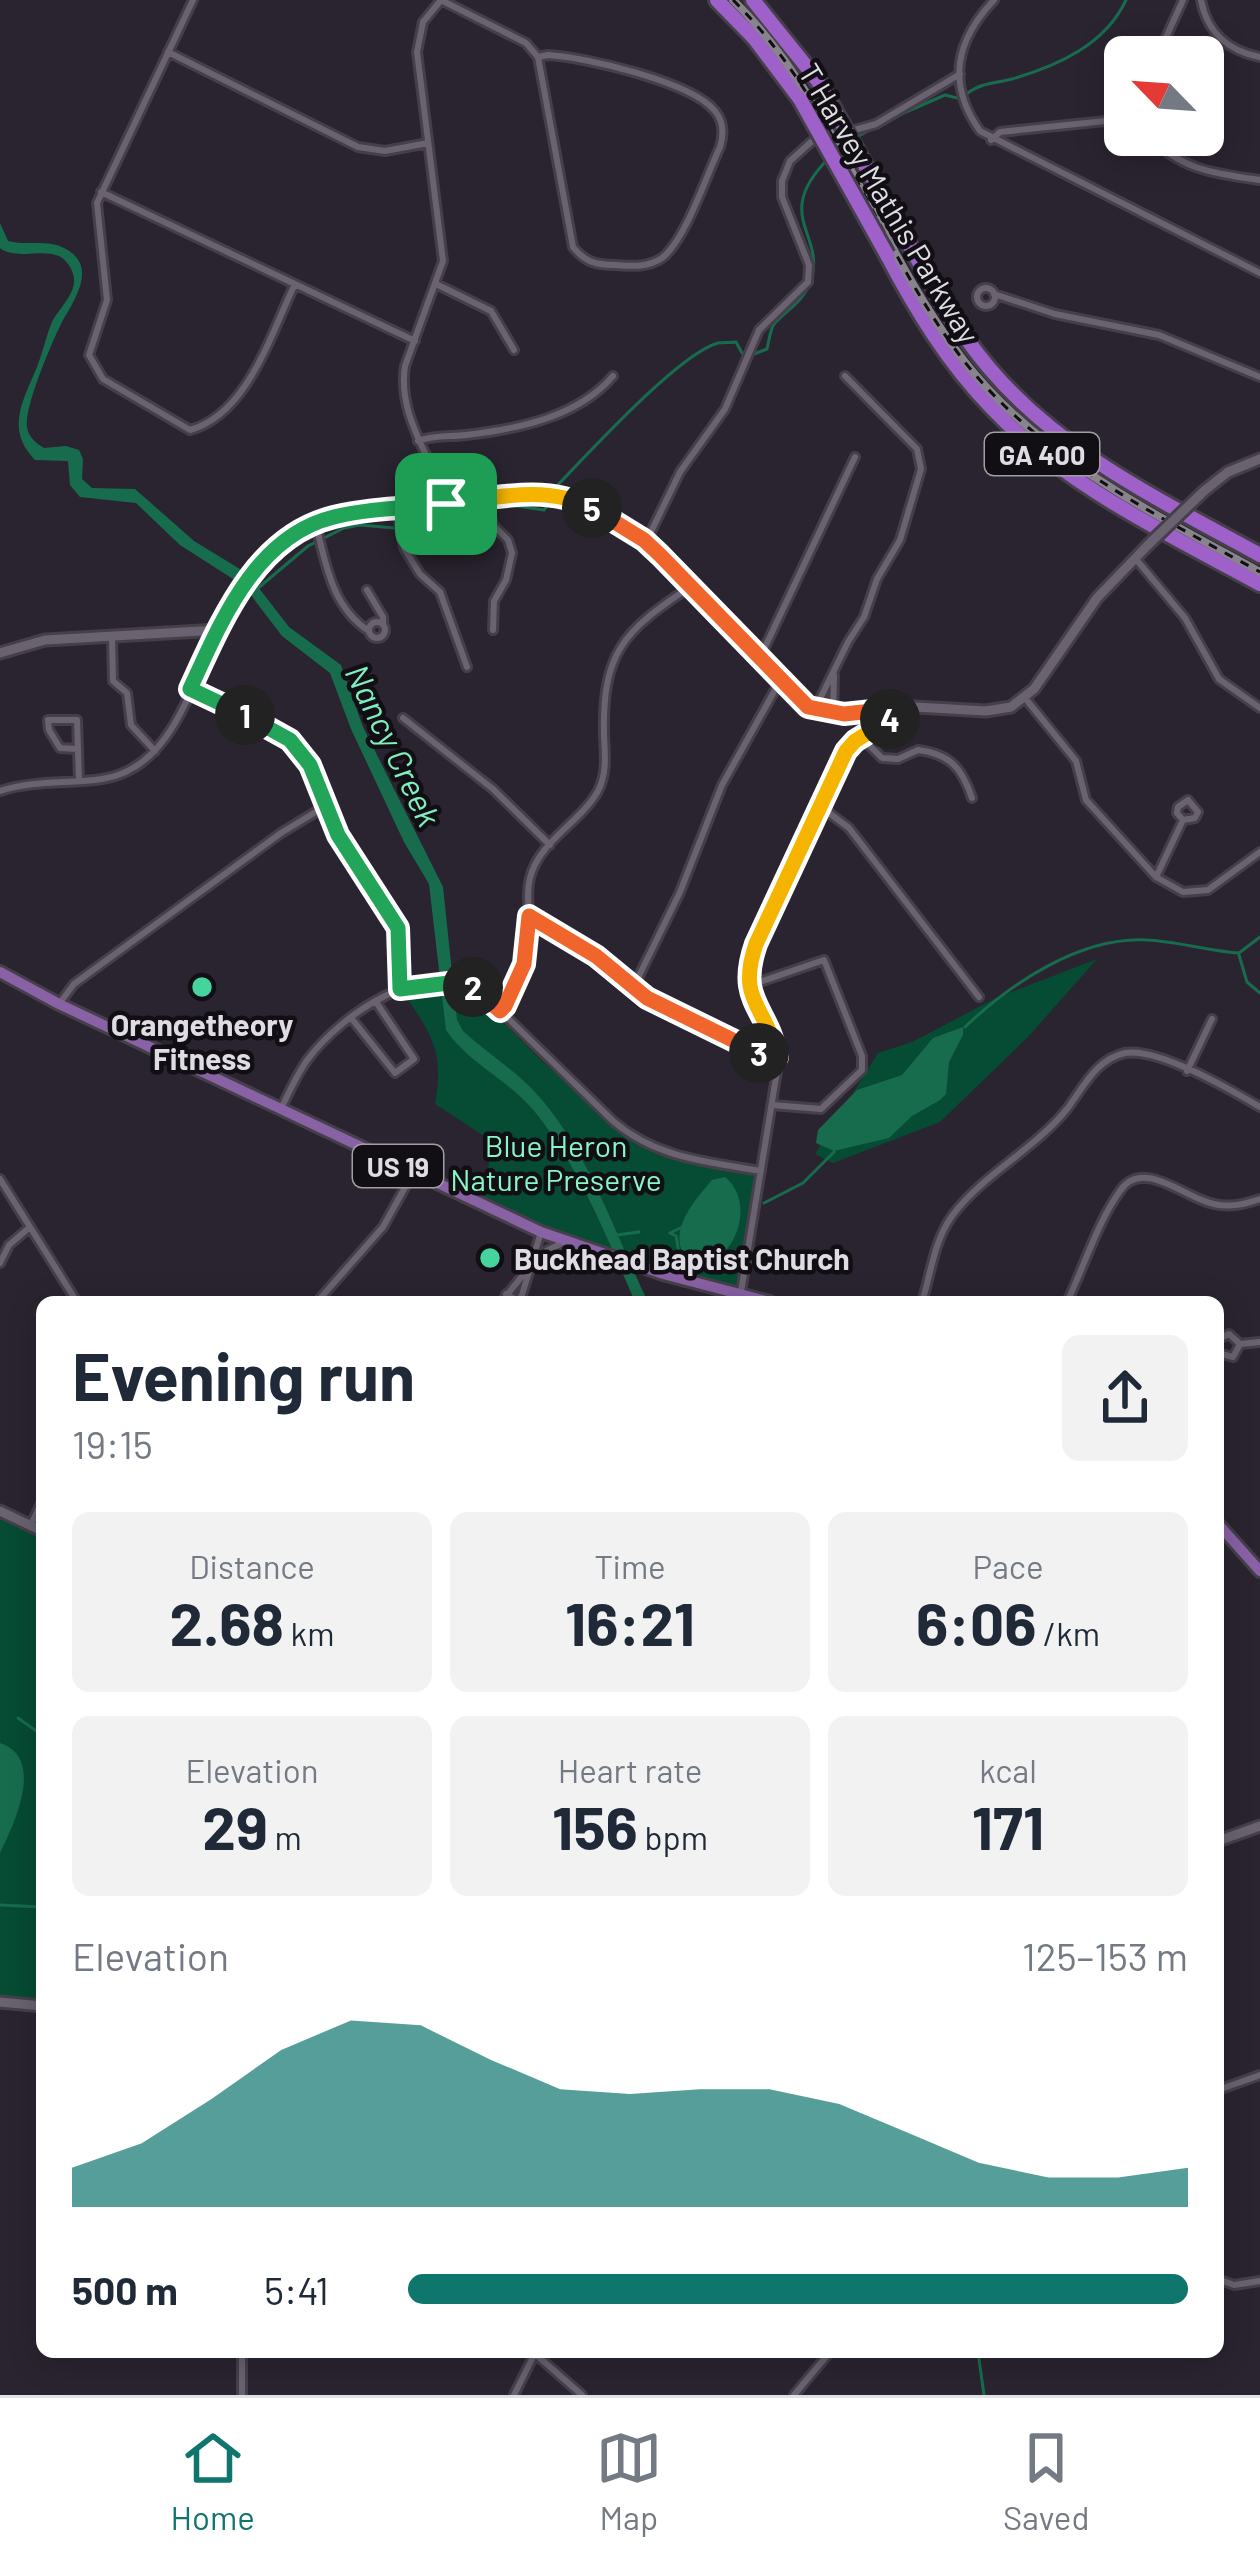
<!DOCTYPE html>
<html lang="en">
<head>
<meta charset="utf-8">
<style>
	body { margin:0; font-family:Barlow,sans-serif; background:#f2f2f3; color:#1f2937; height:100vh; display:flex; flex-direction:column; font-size:45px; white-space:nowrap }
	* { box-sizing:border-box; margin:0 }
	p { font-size:39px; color:#747a83 }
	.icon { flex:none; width:66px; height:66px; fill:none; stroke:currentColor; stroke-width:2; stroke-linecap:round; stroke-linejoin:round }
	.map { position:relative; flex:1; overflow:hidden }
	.details { position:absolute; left:36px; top:1296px; width:1188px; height:1062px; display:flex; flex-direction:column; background:#fff; border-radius:18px; box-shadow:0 6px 30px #0003 }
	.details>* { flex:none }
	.needle { width:78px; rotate:295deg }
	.buttons { position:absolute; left:1104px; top:36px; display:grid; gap:24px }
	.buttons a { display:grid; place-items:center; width:120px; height:120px; border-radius:18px; background:#fff; box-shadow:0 6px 30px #0003; font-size:60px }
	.pin { position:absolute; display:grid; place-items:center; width:102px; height:102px; color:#fff; margin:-51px; border-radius:24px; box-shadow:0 6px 18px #0006 }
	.km { position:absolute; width:60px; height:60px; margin:-30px; border-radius:50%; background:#222; color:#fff; font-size:33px; line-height:60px; text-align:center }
	.round { display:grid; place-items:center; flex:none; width:126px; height:126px; border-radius:18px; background:#f2f2f3 }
	.headline { display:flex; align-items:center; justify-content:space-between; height:204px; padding:0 36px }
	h1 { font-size:66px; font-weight:700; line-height:90px }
	.stats { display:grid; grid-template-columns:repeat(3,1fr); gap:18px; height:204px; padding:12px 36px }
	.stats div { display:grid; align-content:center; border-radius:18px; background:#f2f2f3; text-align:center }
	.stats b { font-size:60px; font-weight:700 }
	.stats small { font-size:33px; font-weight:400 }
	.stats p { font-size:33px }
	.chart { height:336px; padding:24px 36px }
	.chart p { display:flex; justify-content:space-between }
	.chart svg { width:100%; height:216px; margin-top:12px; fill:#0f766e; opacity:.7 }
	ul { padding:0 36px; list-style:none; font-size:39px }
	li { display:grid; grid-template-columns:192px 144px 1fr; align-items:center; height:90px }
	li i { height:30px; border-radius:15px; background:#0f766e }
	.tabs { display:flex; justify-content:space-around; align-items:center; height:168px; border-top:3px solid #e0e1e3; background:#fff; font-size:33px; color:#747a83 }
	.tabs a { display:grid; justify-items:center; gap:6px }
	.tabs .selected { color:#0f766e }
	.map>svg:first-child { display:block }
	.green { fill:#064b34 }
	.water { fill:#186c4e }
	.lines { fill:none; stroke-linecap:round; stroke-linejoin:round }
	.stream { stroke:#186c4e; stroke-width:3 }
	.street-casing { stroke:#443f49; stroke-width:12 }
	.secondary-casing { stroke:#443f49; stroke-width:15 }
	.primary-casing { stroke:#443f49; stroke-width:16 }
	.highway-casing { stroke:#443f49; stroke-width:20 }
	.street { stroke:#6a6270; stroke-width:6 }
	.secondary { stroke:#6a6270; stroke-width:9 }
	.primary { stroke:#8961a5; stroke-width:10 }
	.highway { stroke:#9e60c9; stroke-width:14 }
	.rail-casing { stroke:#88838d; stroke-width:8 }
	.rail { stroke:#110e14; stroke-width:3; stroke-dasharray:9; stroke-linecap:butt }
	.secondary-bridge-casing { stroke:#443f49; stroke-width:15; stroke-linecap:butt }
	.highway-bridge-casing { stroke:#443f49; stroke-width:20; stroke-linecap:butt }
	.secondary-bridge { stroke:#6a6270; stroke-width:9 }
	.highway-bridge { stroke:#9e60c9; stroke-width:14 }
	.split-1-casing { stroke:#fff; stroke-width:24 }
	.split-2-casing { stroke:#fff; stroke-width:24 }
	.split-3-casing { stroke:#fff; stroke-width:24 }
	.split-4-casing { stroke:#fff; stroke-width:24 }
	.split-5-casing { stroke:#fff; stroke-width:24 }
	.split-6-casing { stroke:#fff; stroke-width:24 }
	.split-1 { stroke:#22a559; stroke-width:15 }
	.split-2 { stroke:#22a559; stroke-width:15 }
	.split-3 { stroke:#f0652b; stroke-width:15 }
	.split-4 { stroke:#f5b400; stroke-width:15 }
	.split-5 { stroke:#f0652b; stroke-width:15 }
	.split-6 { stroke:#f5b400; stroke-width:15 }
	.poi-dot { fill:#46d49e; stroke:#110e14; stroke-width:4.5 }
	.labels { text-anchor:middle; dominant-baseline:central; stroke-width:9; stroke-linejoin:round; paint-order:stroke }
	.shield { fill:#110e14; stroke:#a29ea6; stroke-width:3 }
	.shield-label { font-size:27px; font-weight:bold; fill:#e0dce4 }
	.street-label { font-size:30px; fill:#e0dce4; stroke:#110e14 }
	.poi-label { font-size:30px; font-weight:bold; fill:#e0dce4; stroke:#110e14 }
	.park-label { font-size:30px; fill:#89f6c7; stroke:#110e14 }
	.water-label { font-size:33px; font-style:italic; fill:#81eebf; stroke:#110e14 }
</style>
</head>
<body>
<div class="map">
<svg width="1260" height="2395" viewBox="0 0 1260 2395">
	<rect width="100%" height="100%" fill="#2a2430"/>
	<!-- green -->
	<path class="green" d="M 1097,959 L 1028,1037 L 940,1122 L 833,1163 L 815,1154 L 878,1053 L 912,1042 L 996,998 Z
		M 433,987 L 456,987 L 476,995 L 543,1062 L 635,1142 L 691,1163 L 757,1174 L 738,1291 C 648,1270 560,1237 476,1198 L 486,1179 L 493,1142 L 435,1104 C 445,1052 431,1033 402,991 Z
		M 0,1510 L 42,1530 L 42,2009 L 0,2005 Z"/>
	<!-- water -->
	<path class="water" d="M 0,223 L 8,241 C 26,246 47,239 64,248 C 98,265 76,298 63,320 C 53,339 24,407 27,427 C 28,437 37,444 44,448 L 66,446 L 79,450 L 83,459 L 82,479 L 92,488 L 135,489 L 194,541 L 248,574 L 289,627 L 341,665 L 363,727 L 443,887 L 457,1020 L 463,1031 C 486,1052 513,1069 534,1091 C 588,1149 614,1232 648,1302 L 635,1302 C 607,1237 579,1167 535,1112 C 509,1080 468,1063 446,1030 L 429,884 L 404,842 L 351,729 L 330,673 L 282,636 L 244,586 L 180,545 L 136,503 L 80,497 L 70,485 L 68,461 L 35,460 C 5,429 23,401 37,367 C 43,352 46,336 52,322 C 62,303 85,287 68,264 C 53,242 20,263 0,248 Z
		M 963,1027 L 963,1035 L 949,1062 L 946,1094 L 940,1100 L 912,1116 L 889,1138 L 834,1151 L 816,1143 L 818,1130 L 857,1090 L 902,1075 L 933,1038 Z
		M 725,1177 C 759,1204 732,1271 691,1264 C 663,1237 692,1203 712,1180 Z
		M 0,1743 C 46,1758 14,1824 0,1853 Z"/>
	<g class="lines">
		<!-- stream -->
		<path class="stream" d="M 968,93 C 980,83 997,83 1012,79 C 1057,66 1105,45 1126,0
			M 892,118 L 945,95 L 957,98
			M 855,138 L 873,128
			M 749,356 L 767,349 C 769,341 770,328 775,323 C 789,308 804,301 811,280 C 826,234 771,216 829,158
			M 553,490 C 584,458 678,354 718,343 C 724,342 730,343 736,342 L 742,353
			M 257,589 L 308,546 L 344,528 L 360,525 L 406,529 L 435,514 L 496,503 L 544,510 L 550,502
			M 1239,955 L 1247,982 L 1260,993
			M 965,1027 C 1011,983 1080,937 1146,940 C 1177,941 1207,951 1239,953 L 1260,937
			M 764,1203 L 803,1183 L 834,1152
			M 680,1228 L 670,1233 L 676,1236 L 679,1253 L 688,1261
			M 617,1235 L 639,1232
			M 18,1718 L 42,1735
			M 0,1905 L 42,1907
			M 978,2352 L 984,2395"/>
		<defs>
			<path id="street" d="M 193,0 L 97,203 L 107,300 L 89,355 L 103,379 L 190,430 C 248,414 271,333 295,284
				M 441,0 L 423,22 L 417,52 L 443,261 L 405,366 C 397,417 433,458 446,504
				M 441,0 L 526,43 L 538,57
				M 994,0 C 956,40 946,83 980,131 L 1260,273
				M 1201,0 C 1207,32 1228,51 1260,57
				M 168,52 L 358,147 L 385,151 L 428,143
				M 548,55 C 585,57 692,82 715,111 C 724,122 724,134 720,147 C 707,174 685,241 662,258 C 647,268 631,266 615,265 C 596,265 585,262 573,247 L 538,57 Z
				M 1157,57 L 1183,0
				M 1149,135 C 1179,170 1217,174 1260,180
				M 991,140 L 1000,132 L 1125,119
				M 101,192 L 415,341
				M 436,284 L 491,311 L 514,350
				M977 297a9 9 0 1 1 18 0a9 9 0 1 1-18 0Z
				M 994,294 L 1055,314 L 1159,335 L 1260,377
				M 418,441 C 434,435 450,437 466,435 C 518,429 578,417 613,376
				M 487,499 L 493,525 L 508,540 L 512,553 L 506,580 L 494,601 L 493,630
				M 397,510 L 404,548 L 420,574 L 440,592 L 467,667
				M 316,525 C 326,565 332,607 369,631
				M 646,542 L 680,472 L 725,409 L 759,330 L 808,282 L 809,265 L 782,197 L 782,181 L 790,161 L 811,142 L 876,124 L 960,74
				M 1135,558 L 1185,618 L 1219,679 L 1260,708
				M 367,590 L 383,617 L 383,624
				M369 630a8 8 0 1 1 16 0a8 8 0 1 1-16 0Z
				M 112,638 L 113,681 L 127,693 L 131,725 L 155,751
				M 756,656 L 765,647 L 855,457
				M 190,689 L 272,728 L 301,751 L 352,862 L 397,928 L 400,989
				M 1025,698 L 1076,761 L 1086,800 L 1156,877 L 1183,892 L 1208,890 L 1260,852
				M 816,707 L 848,642 L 864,617 L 877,579 L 900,540 L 921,469 L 917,449 L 845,376
				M 833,714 L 834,675
				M 403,718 L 493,789 L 550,845
				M 867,732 L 870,746 L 882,758 L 898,759 L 918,750 C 950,754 962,768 972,798
				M 78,749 L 60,748 L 49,730 L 48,720 L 77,720 L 79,780
				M 0,791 C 34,780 68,784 102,779 C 172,769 191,684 218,630
				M 820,806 L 849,828 L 979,997
				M 1156,877 L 1183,820 L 1195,818 L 1198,812 L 1188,800 L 1178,807 L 1177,813 L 1183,820
				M 529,917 L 596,956 L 647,998 L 762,1054 L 777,1057
				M 748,986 L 824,960 L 862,1056 L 862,1070 L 821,1109 L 772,1105
				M 633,988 L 680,892 L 722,785 L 780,681
				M 59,1004 L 74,984 L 281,833 L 324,807
				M 500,1011 C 520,989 531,954 530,925 C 529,909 526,893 530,878 C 539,841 580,823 598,791 C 607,774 605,755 604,736 C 602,653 623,631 690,587
				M 352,1019 L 395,1073 L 414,1059 L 376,1002
				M 1187,1071 L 1212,1019
				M 281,1109 C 289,1092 297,1074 308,1059 C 342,1014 423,958 480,991 L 613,1121 C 656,1158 707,1162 761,1171
				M 0,1179 L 77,1302
				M 537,1256 L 562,1243
				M 0,1263 L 9,1245 L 30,1227
				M 741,1292 L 778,1065 C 775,1030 745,1004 748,969 L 846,751 L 900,710
				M 506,1294 L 518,1301 L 522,1295 L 541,1232
				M 503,1300 L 531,1265
				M 317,1302 L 383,1227 L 413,1173
				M 922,1302 C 931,1273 934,1241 952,1216 C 983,1174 1034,1150 1067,1109 C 1083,1088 1096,1059 1125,1053 C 1158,1047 1231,1090 1260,1107
				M 1067,1302 C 1084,1267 1097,1223 1120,1191 C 1143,1157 1186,1199 1214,1204 C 1230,1208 1244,1204 1260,1199
				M 1218,1339 L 1229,1334 L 1240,1344 L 1260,1342
				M 1218,1353 L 1233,1357 L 1240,1344
				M 30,1526 L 42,1502
				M 1218,2090 L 1260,2075
				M 1218,2279 L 1234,2285 L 1260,2281
				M 533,2352 L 582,2395
				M 242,2395 L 242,2352
				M 514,2395 L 535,2353
				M 794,2395 L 830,2352"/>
			<path id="secondary" d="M 1204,491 L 1228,472 L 1260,459
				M 0,653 L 45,640 L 218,630 C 250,575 279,527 346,514 L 532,494 L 572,499 L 644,540 L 808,707 L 844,714 L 915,707 L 986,711 L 1011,707 L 1034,689 L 1097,598 L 1148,545
				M 0,1511 L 42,1531
				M 1218,1841 L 1260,1826
				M 0,2002 L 42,2006"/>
			<path id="primary" d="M 0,972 L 59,1004 L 541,1232 L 663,1274 L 770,1302
				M 1218,1524 L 1260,1571"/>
			<path id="highway" d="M 717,0 L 754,38 L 800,99
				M 753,0 L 818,81
				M 901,230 C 928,278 954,327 990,369 C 1062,454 1164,502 1260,555
				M 887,255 C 916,310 948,363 991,407 C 1065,486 1167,533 1260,584"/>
		</defs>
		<!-- street casing -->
		<use href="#street" class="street-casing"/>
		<!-- secondary casing -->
		<use href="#secondary" class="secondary-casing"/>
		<!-- primary casing -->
		<use href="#primary" class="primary-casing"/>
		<!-- highway casing -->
		<use href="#highway" class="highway-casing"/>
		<!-- street -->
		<use href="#street" class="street"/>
		<!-- secondary -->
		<use href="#secondary" class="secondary"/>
		<!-- primary -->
		<use href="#primary" class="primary"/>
		<!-- highway -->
		<use href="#highway" class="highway"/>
		<defs>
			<path id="rail" d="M 733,0 C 837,103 876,247 964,361 C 1041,459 1153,513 1260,572"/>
		</defs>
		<!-- rail casing -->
		<use href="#rail" class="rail-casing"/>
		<!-- rail -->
		<use href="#rail" class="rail"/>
		<defs>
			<path id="secondary-bridge" d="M 1148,545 L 1204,491"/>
			<path id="highway-bridge" d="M 818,81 L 901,230
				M 800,99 L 887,255"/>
		</defs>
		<!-- secondary-bridge casing -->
		<use href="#secondary-bridge" class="secondary-bridge-casing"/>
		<!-- highway-bridge casing -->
		<use href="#highway-bridge" class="highway-bridge-casing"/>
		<!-- secondary-bridge -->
		<use href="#secondary-bridge" class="secondary-bridge"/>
		<!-- highway-bridge -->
		<use href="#highway-bridge" class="highway-bridge"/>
	</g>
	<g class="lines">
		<defs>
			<path id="split-1" d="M 245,715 L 190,689 C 221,622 255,536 334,517 C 370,508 409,508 446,504"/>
			<path id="split-2" d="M 245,715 L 290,740 L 310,765 L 338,835 L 398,928 L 400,989 L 457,982 L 473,987"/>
			<path id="split-3" d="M 473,987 L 500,1011 L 505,1006 L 524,964 L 529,916 L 596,956 L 647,998 L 759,1053"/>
			<path id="split-4" d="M 759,1053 L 777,1057 C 767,1005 736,1002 756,944 L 846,751 L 855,741 L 890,719"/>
			<path id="split-5" d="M 592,508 L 644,540 L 660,555 L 808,707 L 844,714 L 901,708 L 890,719"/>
			<path id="split-6" d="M 446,504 C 495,498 546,484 592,508"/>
		</defs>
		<!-- split-1 casing -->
		<use href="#split-1" class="split-1-casing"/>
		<!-- split-2 casing -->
		<use href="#split-2" class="split-2-casing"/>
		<!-- split-3 casing -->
		<use href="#split-3" class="split-3-casing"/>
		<!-- split-4 casing -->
		<use href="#split-4" class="split-4-casing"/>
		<!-- split-5 casing -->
		<use href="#split-5" class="split-5-casing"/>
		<!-- split-6 casing -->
		<use href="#split-6" class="split-6-casing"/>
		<!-- split-1 -->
		<use href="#split-1" class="split-1"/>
		<!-- split-2 -->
		<use href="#split-2" class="split-2"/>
		<!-- split-3 -->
		<use href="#split-3" class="split-3"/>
		<!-- split-4 -->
		<use href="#split-4" class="split-4"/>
		<!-- split-5 -->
		<use href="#split-5" class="split-5"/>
		<!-- split-6 -->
		<use href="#split-6" class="split-6"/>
	</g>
	<!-- markers -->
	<g class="poi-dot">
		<circle cx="202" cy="987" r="12"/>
		<circle cx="490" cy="1258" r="12"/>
	</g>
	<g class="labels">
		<!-- shield labels -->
		<g class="shield">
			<rect x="985" y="433" width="114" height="42" rx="9"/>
			<rect x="353" y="1145" width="90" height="42" rx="9"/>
		</g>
		<g class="shield-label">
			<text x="1042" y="454">GA 400</text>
			<text x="398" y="1166">US 19</text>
		</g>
		<!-- street labels -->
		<g class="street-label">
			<text transform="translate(890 203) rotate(59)">T Harvey Mathis Parkway</text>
		</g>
		<!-- poi labels -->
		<g class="poi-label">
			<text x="202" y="1024">Orangetheory<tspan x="202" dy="34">Fitness</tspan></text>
			<text x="514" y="1258" text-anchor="start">Buckhead Baptist Church</text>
		</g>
		<!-- park labels -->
		<g class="park-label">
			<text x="556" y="1145">Blue Heron<tspan x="556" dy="34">Nature Preserve</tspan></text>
		</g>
		<!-- water labels -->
		<g class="water-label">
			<text transform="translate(394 745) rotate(64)">Nancy Creek</text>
		</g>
	</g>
</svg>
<div class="buttons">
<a><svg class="needle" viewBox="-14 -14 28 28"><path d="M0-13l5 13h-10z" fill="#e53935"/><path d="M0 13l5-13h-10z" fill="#747a83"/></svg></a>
</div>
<div class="pin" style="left:446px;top:504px;background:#1e9e55"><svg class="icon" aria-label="arrive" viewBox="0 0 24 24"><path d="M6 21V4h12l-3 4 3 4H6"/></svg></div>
<b class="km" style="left:245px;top:715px">1</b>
<b class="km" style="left:473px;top:987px">2</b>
<b class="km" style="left:759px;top:1053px">3</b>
<b class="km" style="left:890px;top:719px">4</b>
<b class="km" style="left:592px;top:508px">5</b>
<section class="details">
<div class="headline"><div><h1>Evening run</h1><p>19:15</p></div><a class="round"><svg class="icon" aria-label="share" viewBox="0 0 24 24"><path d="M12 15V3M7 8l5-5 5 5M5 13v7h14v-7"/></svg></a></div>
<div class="stats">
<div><p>Distance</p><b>2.68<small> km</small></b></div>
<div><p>Time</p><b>16:21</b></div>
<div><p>Pace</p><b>6:06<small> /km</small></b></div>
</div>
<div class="stats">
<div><p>Elevation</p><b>29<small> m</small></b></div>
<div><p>Heart rate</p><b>156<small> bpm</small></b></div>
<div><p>kcal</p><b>171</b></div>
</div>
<div class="chart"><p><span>Elevation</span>125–153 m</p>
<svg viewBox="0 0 160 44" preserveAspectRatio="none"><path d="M0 44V36L10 31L20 22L30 12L40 6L50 7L60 14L70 20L80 21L90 20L100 20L110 23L120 29L130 35L140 38L150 38L160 36V44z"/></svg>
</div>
<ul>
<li><b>500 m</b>5:41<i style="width:100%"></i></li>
</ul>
</section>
</div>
<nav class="tabs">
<a class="selected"><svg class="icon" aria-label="home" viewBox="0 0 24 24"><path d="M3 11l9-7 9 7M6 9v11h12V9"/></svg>Home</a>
<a><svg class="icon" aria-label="map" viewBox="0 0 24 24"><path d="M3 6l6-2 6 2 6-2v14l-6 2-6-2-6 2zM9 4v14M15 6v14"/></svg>Map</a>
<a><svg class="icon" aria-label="saved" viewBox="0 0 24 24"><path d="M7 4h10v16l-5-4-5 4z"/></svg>Saved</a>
</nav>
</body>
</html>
